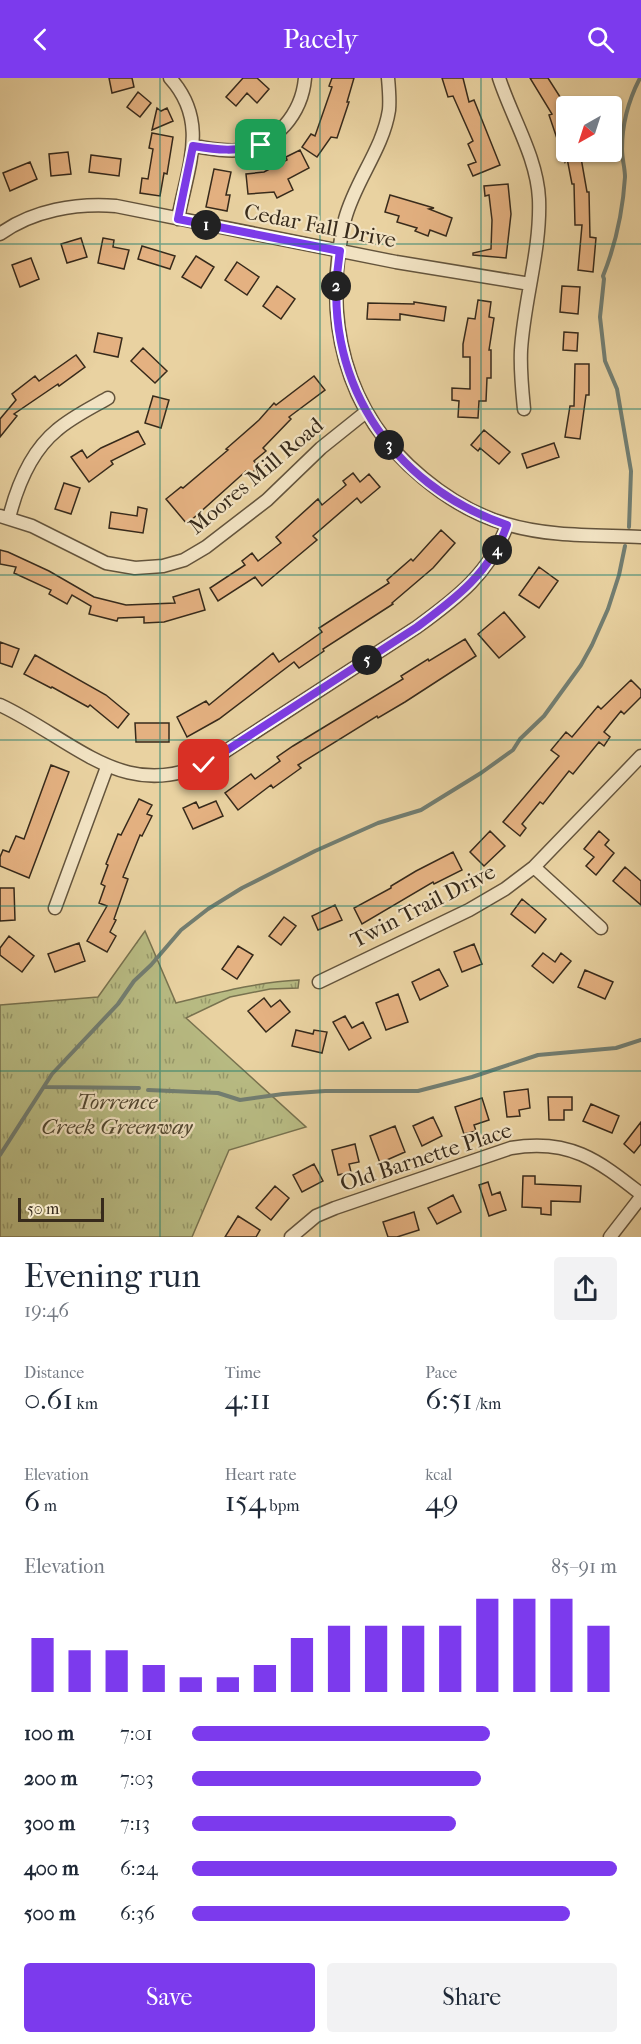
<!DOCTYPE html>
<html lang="en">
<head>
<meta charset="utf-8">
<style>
	body { margin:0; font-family:"IM FELL French Canon",serif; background:#f2f2f3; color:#1f2937; height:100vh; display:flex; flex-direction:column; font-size:22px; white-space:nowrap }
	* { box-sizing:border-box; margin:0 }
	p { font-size:20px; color:#747a83 }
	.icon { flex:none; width:33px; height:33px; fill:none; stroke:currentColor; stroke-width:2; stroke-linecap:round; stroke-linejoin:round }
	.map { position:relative; height:1159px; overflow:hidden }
	.drawer { display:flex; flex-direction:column; background:#fff; flex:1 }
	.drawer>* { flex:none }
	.needle { width:39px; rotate:219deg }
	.buttons { position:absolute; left:556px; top:18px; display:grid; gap:12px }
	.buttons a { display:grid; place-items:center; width:66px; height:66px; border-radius:6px; background:#fff; box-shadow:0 2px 4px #0004; font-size:30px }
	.scale { position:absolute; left:18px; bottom:15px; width:86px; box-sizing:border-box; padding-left:6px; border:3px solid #372a1b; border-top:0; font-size:16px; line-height:21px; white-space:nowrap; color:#372a1b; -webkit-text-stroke:4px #f1e2c2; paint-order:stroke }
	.pin { position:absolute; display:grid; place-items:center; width:51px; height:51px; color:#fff; margin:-26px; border-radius:12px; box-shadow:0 3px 9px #0006 }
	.km { position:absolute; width:30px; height:30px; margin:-15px; border-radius:50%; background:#222; color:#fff; font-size:16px; line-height:30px; text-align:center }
	.round { display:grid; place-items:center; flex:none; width:63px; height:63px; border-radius:6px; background:#f2f2f3 }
	.summary { display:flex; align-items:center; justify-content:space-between; height:102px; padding:0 24px }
	h1 { font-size:33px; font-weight:600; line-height:45px }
	.figures { display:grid; grid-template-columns:repeat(3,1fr); gap:9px; height:102px; padding:6px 24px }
	.figures div { display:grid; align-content:center }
	.figures b { font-size:30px; font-weight:600 }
	.figures small { font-size:16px; font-weight:400 }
	.figures p { font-size:16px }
	.chart { height:168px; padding:12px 24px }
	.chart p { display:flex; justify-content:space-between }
	.chart svg { width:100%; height:108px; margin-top:6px; stroke:#7c3aed; stroke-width:6 }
	.button { display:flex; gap:12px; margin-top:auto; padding:12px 24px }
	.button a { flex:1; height:69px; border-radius:6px; background:#7c3aed; color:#fff; font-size:24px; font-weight:600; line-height:69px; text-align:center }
	.button a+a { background:#f2f2f3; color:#1f2937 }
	ul { padding:0 24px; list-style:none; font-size:20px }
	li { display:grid; grid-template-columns:96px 72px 1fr; align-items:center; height:45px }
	li i { height:15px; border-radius:8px; background:#7c3aed }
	header { display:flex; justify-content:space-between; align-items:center; height:78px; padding:0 24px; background:#7c3aed; color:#fff; font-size:27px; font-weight:600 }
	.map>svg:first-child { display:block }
	.park { fill:url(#park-tufts); stroke:#78724f; stroke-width:1.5 }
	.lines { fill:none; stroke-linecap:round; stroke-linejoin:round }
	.stream { stroke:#727e72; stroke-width:4 }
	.building { fill:#e4b181; stroke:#372a1b; stroke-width:1.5 }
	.street-casing { stroke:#64543c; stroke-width:15 }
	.street { stroke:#f1e2c2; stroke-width:12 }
	.route-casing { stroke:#fff; stroke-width:12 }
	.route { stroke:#7c3aed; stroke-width:8 }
	.grid { fill:none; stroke:#0f766e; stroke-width:1.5; stroke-opacity:0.55 }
	.labels { text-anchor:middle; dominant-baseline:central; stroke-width:4.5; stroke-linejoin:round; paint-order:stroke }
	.street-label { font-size:22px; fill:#372a1b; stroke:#f1e2c2 }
	.park-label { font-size:22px; font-style:italic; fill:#514730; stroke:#f1e2c2 }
</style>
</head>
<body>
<header><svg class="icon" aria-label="back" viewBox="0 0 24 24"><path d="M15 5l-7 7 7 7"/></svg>Pacely<svg class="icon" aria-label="search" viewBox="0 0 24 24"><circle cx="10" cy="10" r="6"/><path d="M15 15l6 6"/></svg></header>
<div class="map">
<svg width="641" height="1159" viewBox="0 0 641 1159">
	<defs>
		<pattern id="park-tufts" width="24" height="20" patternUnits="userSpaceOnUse" patternTransform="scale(1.5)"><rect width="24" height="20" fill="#b8bb83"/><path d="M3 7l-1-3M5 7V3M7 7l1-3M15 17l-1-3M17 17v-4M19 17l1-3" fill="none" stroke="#96986a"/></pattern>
	</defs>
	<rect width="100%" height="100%" fill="#e9d2a1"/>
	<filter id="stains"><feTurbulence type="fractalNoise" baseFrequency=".00333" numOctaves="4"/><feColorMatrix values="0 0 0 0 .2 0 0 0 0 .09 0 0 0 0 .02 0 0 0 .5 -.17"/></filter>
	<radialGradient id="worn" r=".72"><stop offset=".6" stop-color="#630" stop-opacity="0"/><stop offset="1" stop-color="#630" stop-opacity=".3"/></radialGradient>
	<!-- park -->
	<path class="park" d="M 145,853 L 176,925 C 217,915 257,904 299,902 L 298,910 L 270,911 L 230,919 L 186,940 L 306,1049 L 229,1072 L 192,1159 L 0,1159 L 0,927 L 98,919 Z"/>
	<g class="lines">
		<!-- stream -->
		<path class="stream" d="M 629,449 L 631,393 L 617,311 L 605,283 L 600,239 L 604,201 L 603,198 C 615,168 623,131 625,99 C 625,90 622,81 622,71 C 622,46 628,23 640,0
			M 45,1009 L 139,1010
			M 148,1012 L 218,1015 L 240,1022 L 283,1016 L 325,1013 L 418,1013 L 472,999 L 538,977 L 616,970 L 641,962
			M 0,1077 L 52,996 L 118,926 L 134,903 L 151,887 L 181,852 L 208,831 L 242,810 L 315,773 L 378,745 L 421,732 L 481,695 L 513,672 L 520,661 L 544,638 L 581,587 L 592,567 L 608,531 L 619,497 L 625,468"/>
	</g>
	<!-- building -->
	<path class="building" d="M 109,0 L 132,0 L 134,9 L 112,15 Z
		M 243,0 L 257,0 L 269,11 L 257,25 L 247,15 L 236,28 L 226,19 Z
		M 332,0 L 354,0 L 347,24 L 349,24 L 337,60 L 331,59 L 317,79 L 302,69 L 311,56 L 315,58 L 332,9 L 329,8 Z
		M 442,0 L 463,0 L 469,24 L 474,22 L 500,87 L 473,98 L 468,87 L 476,84 L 468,66 L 473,63 L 453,18 L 448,19 Z
		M 530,0 L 548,0 L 562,22 L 560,23 L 567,44 L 567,74 L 580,74 L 587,114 L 589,114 L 590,159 L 596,160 L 593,194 L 578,192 L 582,147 L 575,147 L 574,106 L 572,106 L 567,80 L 565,84 L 549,37 L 552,36 Z
		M 138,14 L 151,25 L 140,39 L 127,29 Z
		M 157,30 L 161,33 L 167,30 L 173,43 L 152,52 Z
		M 152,55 L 173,59 L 167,96 L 164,95 L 160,118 L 140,115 L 142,100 L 148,101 L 153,71 L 149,70 Z
		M 300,72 L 309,90 L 288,101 L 293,112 L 277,120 L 274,114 L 248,116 L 246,96 L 264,94 L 287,82 L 286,79 Z
		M 68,74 L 71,96 L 51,98 L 49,76 Z
		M 91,77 L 121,81 L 119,98 L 89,94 Z
		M 30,84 L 37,101 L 10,113 L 3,95 Z
		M 214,91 L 231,94 L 226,117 L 230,117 L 227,133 L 206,129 Z
		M 508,106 L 511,136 L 506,180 L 473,177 L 473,175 L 491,171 L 492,142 L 489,117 L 485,118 L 484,108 Z
		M 390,117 L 434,130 L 429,131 L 452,140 L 446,158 L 430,152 L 428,158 L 415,153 L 417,150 L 397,144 L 399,138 L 385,134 Z
		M 81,160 L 87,179 L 67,185 L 61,166 Z
		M 103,160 L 114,162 L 113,169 L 129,172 L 124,191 L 98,185 Z
		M 142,168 L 175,178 L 170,191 L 138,181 Z
		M 196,178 L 214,189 L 201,210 L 182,199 Z
		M 31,180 L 39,201 L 20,209 L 12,187 Z
		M 237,184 L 259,199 L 247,217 L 225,202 Z
		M 277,208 L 295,221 L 281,241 L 263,228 Z
		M 562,208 L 580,209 L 578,236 L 560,234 Z
		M 478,222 L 491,224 L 489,239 L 494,240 L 489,272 L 491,272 L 491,300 L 487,300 L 486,323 L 479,323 L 478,340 L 458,339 L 459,323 L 452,322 L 452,310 L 470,311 L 470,279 L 463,279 L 463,266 L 468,240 L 475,241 Z
		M 414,224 L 446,229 L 444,243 L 400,236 L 400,242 L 367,241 L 368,225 L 414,226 Z
		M 564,254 L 578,255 L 577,273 L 563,272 Z
		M 98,255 L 122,260 L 118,279 L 94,274 Z
		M 143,270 L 167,293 L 155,305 L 131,283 Z
		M 76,277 L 85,289 L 59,308 L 58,306 L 14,336 L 17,338 L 0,359 L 0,341 L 16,322 L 12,316 L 35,298 L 39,303 Z
		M 575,286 L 589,286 L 589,317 L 586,317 L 580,361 L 565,359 L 570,328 L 574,328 Z
		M 314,298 L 325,312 L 289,339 L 291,341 L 263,370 L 266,373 L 254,383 L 259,389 L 249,397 L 246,393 L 187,446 L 166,421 L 181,409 L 183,410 L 228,372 L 226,371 L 259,342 L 274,325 L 276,327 Z
		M 153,318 L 169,322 L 161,350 L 145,345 Z
		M 484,352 L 510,374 L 499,386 L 480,370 L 478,373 L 471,367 Z
		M 138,353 L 145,366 L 111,383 L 113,386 L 89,404 L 71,379 L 82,372 L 87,380 L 101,370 Z
		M 554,365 L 559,379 L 527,390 L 522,376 Z
		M 353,395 L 360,404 L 369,396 L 380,409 L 361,425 L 357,420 L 313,458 L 317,462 L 262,508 L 255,499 L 218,523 L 210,510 L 245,487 L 242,483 L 252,475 L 258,483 L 281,465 L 276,459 L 318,421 L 322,427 L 346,407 L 343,403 Z
		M 64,405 L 80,410 L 71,436 L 55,431 Z
		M 138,429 L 147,431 L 143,455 L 109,450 L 111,434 L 137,438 Z
		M 441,452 L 455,465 L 433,490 L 392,525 L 393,526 L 323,571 L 324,573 L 299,590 L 294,584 L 219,641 L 187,659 L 177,639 L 206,623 L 209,627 L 273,575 L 279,584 L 322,554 L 319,550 L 389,505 L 387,502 L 411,481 L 413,483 Z
		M 0,472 L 8,474 L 49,493 L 94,519 L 126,527 L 175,525 L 173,519 L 199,511 L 205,532 L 164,544 L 144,545 L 144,539 L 118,540 L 117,543 L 89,536 L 91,528 L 72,517 L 67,526 L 49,516 L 51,512 L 14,495 L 16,489 L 0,486 Z
		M 539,489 L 558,503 L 539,530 L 519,517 Z
		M 504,534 L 525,559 L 499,580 L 478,556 Z
		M 465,561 L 476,578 L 405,624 L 378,640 L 377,638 L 298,687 L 301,690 L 273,710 L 271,707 L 238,732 L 225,715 L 251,696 L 255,701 L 280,683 L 277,679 L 293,668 L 403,601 L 401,598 L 428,581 L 429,583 Z
		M 0,564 L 19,571 L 12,589 L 0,585 Z
		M 35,577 L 106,617 L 129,636 L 118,650 L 90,627 L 88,629 L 52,609 L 51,610 L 24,596 Z
		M 631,602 L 641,612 L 641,619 L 624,636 L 621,633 L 604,654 L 610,659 L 604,668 L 599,664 L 573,696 L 569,693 L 543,726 L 540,724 L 522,746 L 526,750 L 520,758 L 503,744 L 559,678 L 551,672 L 566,654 L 572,659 L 598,628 L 601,631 Z
		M 135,645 L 169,645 L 169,664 L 136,664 Z
		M 51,687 L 69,694 L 29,800 L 0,788 L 0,779 L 3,772 L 9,774 L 16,758 L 24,761 Z
		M 139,721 L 152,727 L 147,736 L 152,738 L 142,758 L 140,757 L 123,799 L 128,801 L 114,841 L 116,842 L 110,854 L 116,858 L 107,874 L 87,863 L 107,828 L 99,825 L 105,808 L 101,806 L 108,787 L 106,786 L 118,756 L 121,757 Z
		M 216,723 L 223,738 L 193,751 L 183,730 L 196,724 L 199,730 Z
		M 490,753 L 505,768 L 484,788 L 470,774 Z
		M 599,753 L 609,762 L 605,767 L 614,775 L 596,797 L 586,788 L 594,779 L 584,771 Z
		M 453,774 L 462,792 L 434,806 L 433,804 L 362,846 L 354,830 L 391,810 L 391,808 L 416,793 Z
		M 625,789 L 641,803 L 641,827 L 613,803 Z
		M 0,810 L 14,810 L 15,842 L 0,843 Z
		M 522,821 L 546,841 L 535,855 L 511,836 Z
		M 335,827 L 342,842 L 318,852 L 312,838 Z
		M 284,839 L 296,848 L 281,867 L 269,858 Z
		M 9,858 L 34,878 L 22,894 L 0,877 L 0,870 Z
		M 79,865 L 85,883 L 55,894 L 48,876 Z
		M 474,866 L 482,886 L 462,894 L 454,874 Z
		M 238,868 L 253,877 L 237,901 L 222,891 Z
		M 543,875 L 555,884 L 561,875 L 571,883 L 553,905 L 532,888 Z
		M 439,891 L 448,908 L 420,922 L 412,904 Z
		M 585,892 L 613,904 L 605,921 L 578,909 Z
		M 398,916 L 408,944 L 386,952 L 376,925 Z
		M 264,920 L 271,929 L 280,922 L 290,934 L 266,954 L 248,933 Z
		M 345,938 L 352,950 L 363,944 L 371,960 L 349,972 L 333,944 Z
		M 296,952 L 313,956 L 314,952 L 327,954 L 322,975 L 292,968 Z
		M 528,1011 L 530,1030 L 519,1032 L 520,1038 L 507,1039 L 504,1014 Z
		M 548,1019 L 572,1019 L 572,1032 L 564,1032 L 564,1042 L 549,1042 Z
		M 482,1020 L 489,1042 L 474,1047 L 476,1053 L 464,1056 L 455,1029 Z
		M 591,1026 L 619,1038 L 612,1055 L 583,1043 Z
		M 433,1039 L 442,1058 L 422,1068 L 413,1048 Z
		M 641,1044 L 641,1066 L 634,1075 L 624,1066 Z
		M 395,1048 L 405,1074 L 380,1085 L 370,1058 Z
		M 355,1066 L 359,1084 L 349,1086 L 351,1094 L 338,1097 L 332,1072 Z
		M 314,1086 L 323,1103 L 302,1114 L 293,1097 Z
		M 523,1098 L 535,1098 L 535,1106 L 581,1108 L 580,1124 L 551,1123 L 551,1137 L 541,1136 L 541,1130 L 522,1129 Z
		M 488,1104 L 492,1117 L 500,1114 L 506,1132 L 489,1138 L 479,1107 Z
		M 275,1108 L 289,1120 L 271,1142 L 256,1130 Z
		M 453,1117 L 461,1134 L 437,1146 L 428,1130 Z
		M 414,1134 L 419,1152 L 397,1159 L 388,1159 L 383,1144 Z
		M 238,1138 L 260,1152 L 256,1159 L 225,1159 Z"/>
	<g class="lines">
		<defs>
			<path id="street" d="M 170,0 C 210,44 187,90 178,141
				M 388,0 C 389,11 390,21 389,32 C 383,71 355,103 345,141 C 322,239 343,334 423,400 C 447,420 475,437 506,446 C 549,459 596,457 641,459
				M 499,0 C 512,40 537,79 539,121 C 541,172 524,222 521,272 C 520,292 522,311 524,331
				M 193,68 C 208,70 224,74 240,72 C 276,67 302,35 305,0
				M 0,156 C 33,132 76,125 116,128 L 396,184 L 530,206
				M 0,438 L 32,448 L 106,485 L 135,490 L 163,488 L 184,482 L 206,469 L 267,422 L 321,370 L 366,334
				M 9,440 C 17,408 30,374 57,352 C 72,339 91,330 108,320
				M 0,627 C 75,662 128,730 215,680 L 417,549 C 457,520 491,494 507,447
				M 534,789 L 601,850
				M 55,830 L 107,689
				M 319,904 L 469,832 L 505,811 L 534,789 L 641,678
				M 291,1159 L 316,1138 L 335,1130 L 511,1070 C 569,1060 598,1082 641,1116
				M 610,1159 L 641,1119"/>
		</defs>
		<!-- street casing -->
		<use href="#street" class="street-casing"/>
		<!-- street -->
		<use href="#street" class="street"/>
	</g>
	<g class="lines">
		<defs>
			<path id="route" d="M 204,687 L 417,549 C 456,520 491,494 507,447 C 389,407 319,297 340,173 L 178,141 L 193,68 C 217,72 237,74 261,67"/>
		</defs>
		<!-- route casing -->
		<use href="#route" class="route-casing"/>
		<!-- route -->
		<use href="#route" class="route"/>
	</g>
	<!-- grid -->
	<path class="grid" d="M 160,0 L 160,1159M 320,0 L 320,1159M 481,0 L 481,1159M 0,166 L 641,166M 0,331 L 641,331M 0,497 L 641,497M 0,662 L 641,662M 0,828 L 641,828M 0,993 L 641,993"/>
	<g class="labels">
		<!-- street labels -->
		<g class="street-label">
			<text transform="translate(320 148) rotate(11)">Cedar Fall Drive</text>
			<text transform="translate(256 398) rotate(-40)">Moores Mill Road</text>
			<text transform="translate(423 828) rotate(-27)">Twin Trail Drive</text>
			<text transform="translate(426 1079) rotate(-18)">Old Barnette Place</text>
		</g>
		<!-- park labels -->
		<g class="park-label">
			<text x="117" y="1024">Torrence<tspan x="117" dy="25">Creek Greenway</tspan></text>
		</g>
	</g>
	<rect width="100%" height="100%" filter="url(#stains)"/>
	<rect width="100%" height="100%" fill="url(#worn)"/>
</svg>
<div class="buttons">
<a><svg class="needle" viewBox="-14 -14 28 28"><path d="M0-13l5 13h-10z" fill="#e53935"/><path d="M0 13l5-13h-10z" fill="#747a83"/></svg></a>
</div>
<div class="scale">50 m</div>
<div class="pin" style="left:261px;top:67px;background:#1e9e55"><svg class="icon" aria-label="arrive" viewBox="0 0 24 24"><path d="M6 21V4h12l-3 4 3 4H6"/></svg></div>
<div class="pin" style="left:204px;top:687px;background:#d93025"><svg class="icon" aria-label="check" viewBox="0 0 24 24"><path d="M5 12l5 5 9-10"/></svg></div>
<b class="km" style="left:206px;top:147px">1</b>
<b class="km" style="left:336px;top:208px">2</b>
<b class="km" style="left:389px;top:367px">3</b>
<b class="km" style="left:497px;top:472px">4</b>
<b class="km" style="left:367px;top:582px">5</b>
</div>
<section class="drawer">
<div class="summary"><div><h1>Evening run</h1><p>19:46</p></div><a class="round"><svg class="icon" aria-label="share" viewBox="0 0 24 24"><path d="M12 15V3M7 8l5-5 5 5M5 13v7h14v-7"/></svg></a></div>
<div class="figures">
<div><p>Distance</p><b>0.61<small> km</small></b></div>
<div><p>Time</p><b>4:11</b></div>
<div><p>Pace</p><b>6:51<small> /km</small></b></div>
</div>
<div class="figures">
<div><p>Elevation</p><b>6<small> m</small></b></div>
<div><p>Heart rate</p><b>154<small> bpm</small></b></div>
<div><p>kcal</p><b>49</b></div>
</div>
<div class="chart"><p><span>Elevation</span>85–91 m</p>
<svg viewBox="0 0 160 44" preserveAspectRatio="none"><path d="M5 44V22M15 44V27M25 44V27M35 44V33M45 44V38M55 44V38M65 44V33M75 44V22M85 44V17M95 44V17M105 44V17M115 44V17M125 44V6M135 44V6M145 44V6M155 44V17"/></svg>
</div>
<ul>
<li><b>100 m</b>7:01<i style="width:70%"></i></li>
<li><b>200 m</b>7:03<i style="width:68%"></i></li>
<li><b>300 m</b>7:13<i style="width:62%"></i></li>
<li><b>400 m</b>6:24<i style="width:100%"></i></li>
<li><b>500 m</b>6:36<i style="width:89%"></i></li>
</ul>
<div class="button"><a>Save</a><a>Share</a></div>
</section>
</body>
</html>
